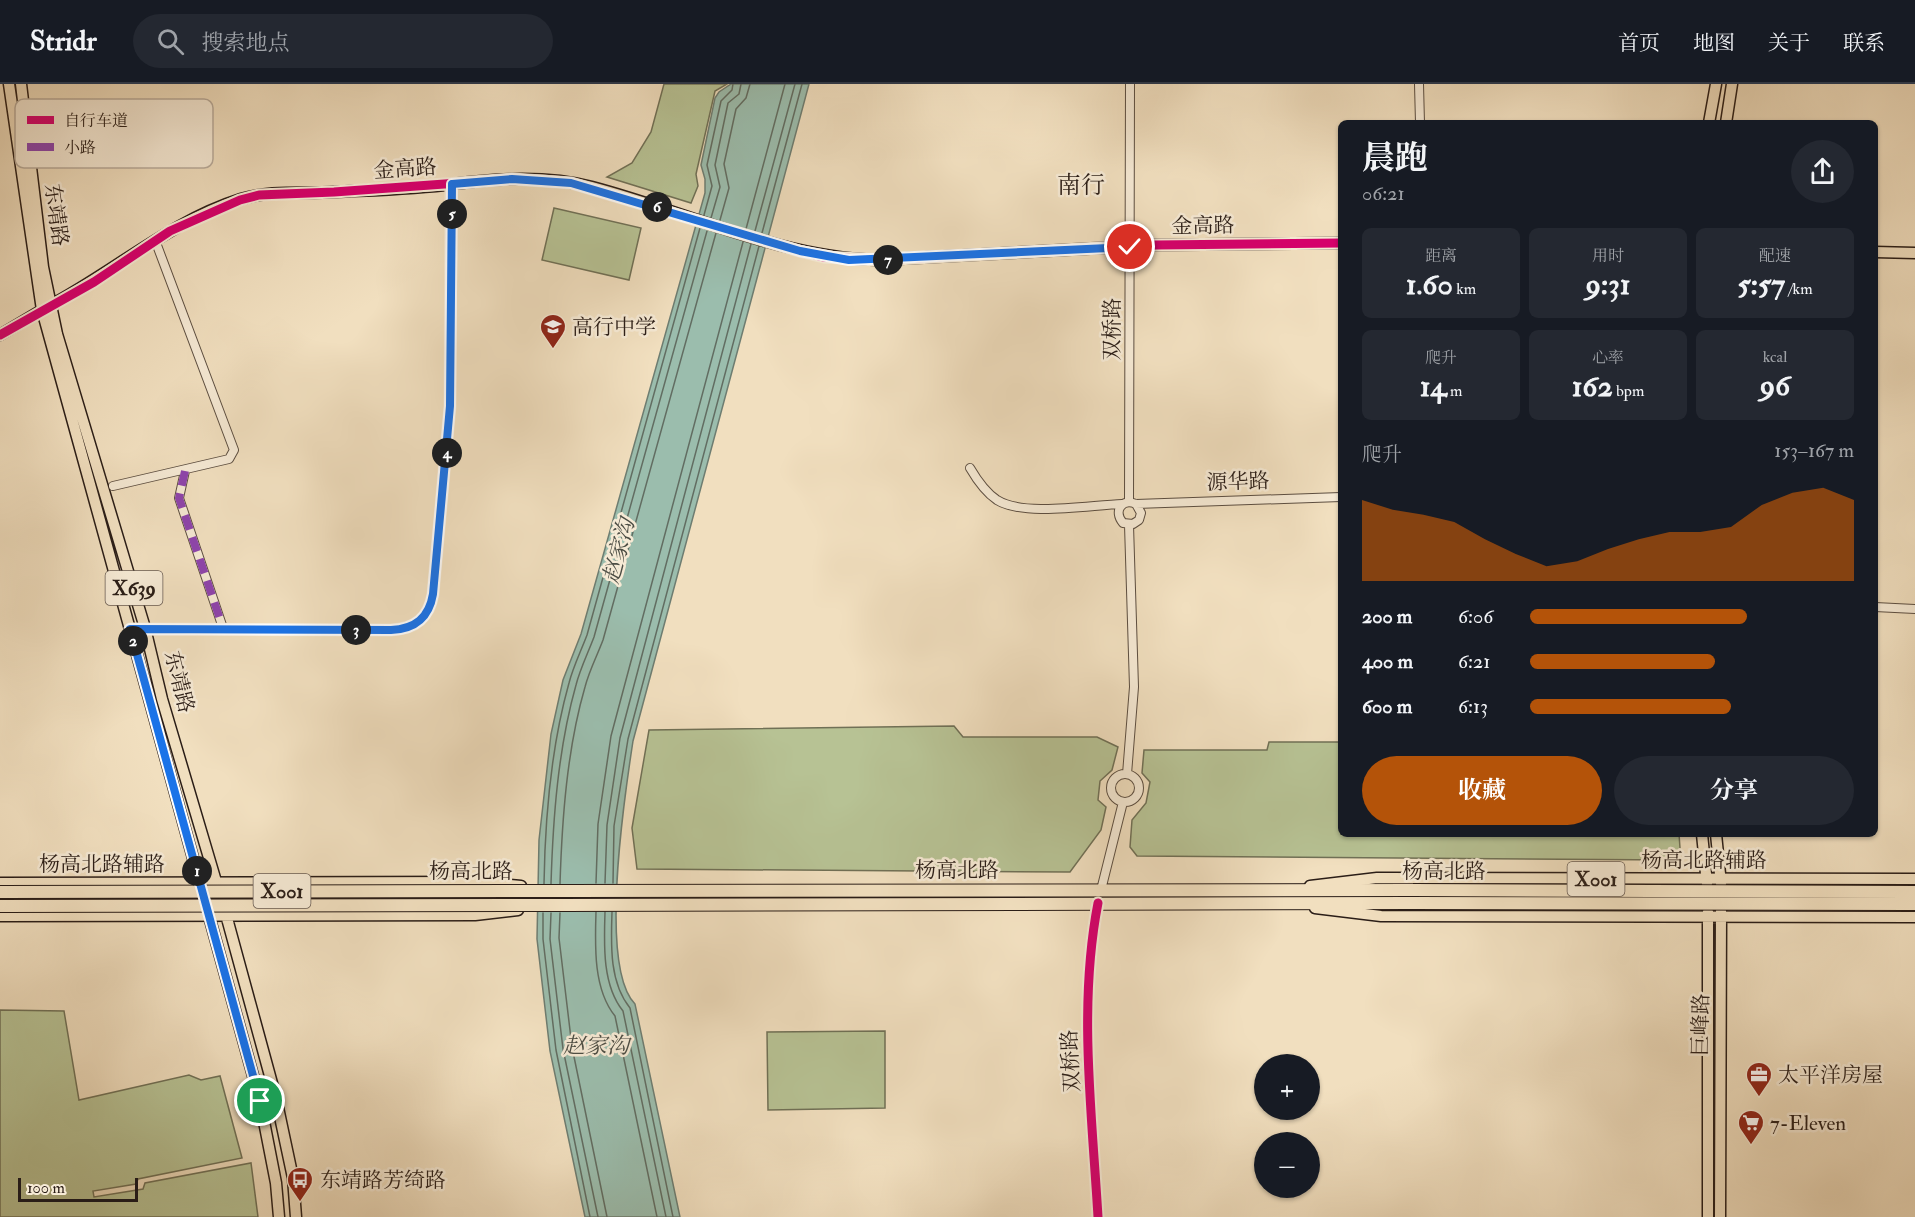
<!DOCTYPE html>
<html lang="zh">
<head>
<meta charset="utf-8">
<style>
	body { margin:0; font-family:"IM FELL Double Pica","Noto Serif SC",serif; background:#242831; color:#f1f3f6; height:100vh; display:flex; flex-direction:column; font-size:22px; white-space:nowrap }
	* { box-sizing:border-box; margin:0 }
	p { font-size:20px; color:#9ea1a6 }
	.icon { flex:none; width:33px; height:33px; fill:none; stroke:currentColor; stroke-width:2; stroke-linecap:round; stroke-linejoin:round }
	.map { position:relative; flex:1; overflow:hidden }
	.side { position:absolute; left:1338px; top:36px; width:540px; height:717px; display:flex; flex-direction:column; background:#171b24; border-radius:9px; box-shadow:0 2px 4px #0004 }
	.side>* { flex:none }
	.buttons { position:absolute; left:1254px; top:970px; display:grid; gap:12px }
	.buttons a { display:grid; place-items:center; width:66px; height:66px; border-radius:50%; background:#171b24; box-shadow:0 2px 4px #0004; font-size:30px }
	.scale { position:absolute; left:18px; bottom:15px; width:120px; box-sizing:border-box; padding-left:6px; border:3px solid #2a1d17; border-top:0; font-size:16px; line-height:21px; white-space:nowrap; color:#2a1d17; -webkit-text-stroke:4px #f6ead5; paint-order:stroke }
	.pin { position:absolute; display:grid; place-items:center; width:51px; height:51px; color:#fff; margin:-26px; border:3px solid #fff; border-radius:50%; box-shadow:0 2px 6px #0007 }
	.km { position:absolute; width:30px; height:30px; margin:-15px; border-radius:50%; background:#222; color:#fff; font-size:16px; line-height:30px; text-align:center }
	.round { display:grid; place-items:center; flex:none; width:63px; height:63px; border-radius:32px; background:#242831 }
	.head { display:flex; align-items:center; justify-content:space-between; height:102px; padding:0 24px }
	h1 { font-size:33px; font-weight:700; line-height:45px }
	.metrics { display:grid; grid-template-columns:repeat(3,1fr); gap:9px; height:102px; padding:6px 24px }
	.metrics div { display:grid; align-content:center; border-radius:9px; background:#242831; text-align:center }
	.metrics b { font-size:30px; font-weight:700 }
	.metrics small { font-size:16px; font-weight:400 }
	.metrics p { font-size:16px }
	.chart { height:168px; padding:12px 24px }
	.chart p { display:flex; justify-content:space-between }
	.chart svg { width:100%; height:108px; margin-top:6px; fill:#b45309; opacity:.7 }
	.action { display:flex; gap:12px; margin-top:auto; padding:12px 24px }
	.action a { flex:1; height:69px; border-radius:36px; background:#b45309; color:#fff; font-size:24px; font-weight:700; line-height:69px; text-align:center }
	.action a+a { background:#242831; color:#f1f3f6 }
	ul { padding:0 24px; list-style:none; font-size:20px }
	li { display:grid; grid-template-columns:96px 72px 1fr; align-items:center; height:45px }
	li i { height:15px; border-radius:8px; background:#b45309 }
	header { display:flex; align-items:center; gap:36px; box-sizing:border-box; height:84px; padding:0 30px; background:#171b24; border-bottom:2px solid #363941 }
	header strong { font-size:28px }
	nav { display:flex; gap:33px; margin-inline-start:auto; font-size:21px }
	.search { width:420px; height:54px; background:#242831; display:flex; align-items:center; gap:15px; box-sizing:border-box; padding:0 21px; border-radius:33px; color:#9ea1a6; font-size:22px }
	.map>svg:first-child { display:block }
	.green { fill:#b7c294; stroke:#707056; stroke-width:1.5 }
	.water { fill:#9bbdad; stroke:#6e7d71; stroke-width:1.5 }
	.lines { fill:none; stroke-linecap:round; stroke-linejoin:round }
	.shore { stroke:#626d62; stroke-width:1.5 }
	.minor-casing { stroke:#5c4e41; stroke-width:10 }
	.major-casing { stroke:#2a1d17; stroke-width:13 }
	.highway-casing { stroke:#2a1d17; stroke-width:14 }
	.minor { stroke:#f6ead5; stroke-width:8 }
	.major { stroke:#f1dfbf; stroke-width:10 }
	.highway { stroke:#f1dfbf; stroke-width:12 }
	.highway-bridge-casing { stroke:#2a1d17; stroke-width:14; stroke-linecap:butt }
	.highway-bridge { stroke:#f1dfbf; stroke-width:12 }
	.quiet { stroke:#8e44ad; stroke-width:8; stroke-dasharray:15 8; stroke-linecap:butt }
	.cycleway-casing { stroke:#f6ead5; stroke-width:13 }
	.cycleway { stroke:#d6006c; stroke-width:9 }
	.route-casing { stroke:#fff; stroke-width:12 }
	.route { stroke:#1a73e8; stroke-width:8 }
	.labels { text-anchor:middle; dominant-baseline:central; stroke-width:5; stroke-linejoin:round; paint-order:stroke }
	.shield { fill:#f6ead5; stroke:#675a50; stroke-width:1.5 }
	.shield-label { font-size:20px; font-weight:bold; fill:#2a1d17 }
	.street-label { font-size:21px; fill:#2a1d17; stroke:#f6ead5 }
	.poi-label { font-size:21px; fill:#2a1d17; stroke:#f6ead5; text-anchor:start }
	.water-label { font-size:22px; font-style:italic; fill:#4c4d44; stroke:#f6ead5 }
	.quarter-label { font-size:24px; fill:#2a1d17; stroke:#f6ead5 }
	.key { fill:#f6ead5; stroke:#b9ac9c; stroke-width:1.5 }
	.key-label { font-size:16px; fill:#2a1d17 }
</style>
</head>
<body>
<header>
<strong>Stridr</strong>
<div class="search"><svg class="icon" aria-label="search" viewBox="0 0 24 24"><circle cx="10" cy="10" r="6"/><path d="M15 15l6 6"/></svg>搜索地点</div>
<nav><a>首页</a><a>地图</a><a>关于</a><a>联系</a></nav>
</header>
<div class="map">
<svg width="1915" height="1133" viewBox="0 0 1915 1133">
	<rect width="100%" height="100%" fill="#f1dfbf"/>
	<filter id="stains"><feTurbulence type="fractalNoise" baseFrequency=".00333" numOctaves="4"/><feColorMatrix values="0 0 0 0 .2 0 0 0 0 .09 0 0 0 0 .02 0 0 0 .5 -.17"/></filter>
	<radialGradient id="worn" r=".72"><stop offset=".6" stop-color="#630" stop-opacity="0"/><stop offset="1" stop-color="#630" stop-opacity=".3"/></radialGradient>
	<!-- green -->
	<path class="green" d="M 664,0 L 727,0 L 715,7 L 696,90 L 698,102 L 691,119 L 607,93 L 632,79 L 651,48 Z
		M 554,124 L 641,144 L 629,196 L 542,176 Z
		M 954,642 L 963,653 L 1097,653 L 1118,663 L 1112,686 L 1100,697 L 1098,716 L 1106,723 L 1101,746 L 1070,788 L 637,785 L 632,744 L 649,646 Z
		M 1269,658 L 1341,658 L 1341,750 L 1679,750 L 1680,764 L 1674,776 L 1137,772 L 1130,763 L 1132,736 L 1146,719 L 1150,698 L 1142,689 L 1144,666 L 1267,666 Z
		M 0,926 L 64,927 L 79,1016 L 189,991 L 201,996 L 220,992 L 242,1074 L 138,1095 L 136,1100 L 93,1107 L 94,1113 L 143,1105 L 145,1099 L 251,1079 L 258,1133 L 0,1133 Z
		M 885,947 L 885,1024 L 768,1026 L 767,948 Z"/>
	<!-- water -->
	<path class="water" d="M 731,0 L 809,0 L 633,657 C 625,709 598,882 635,920 L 680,1133 L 585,1133 L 550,967 L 537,855 L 539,756 L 551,650 L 563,596 L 581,550 L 705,109 L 705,95 L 701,81 L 715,14 L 719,8 Z"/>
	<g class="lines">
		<!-- shore -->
		<path class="shore" d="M 704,131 L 712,102 L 707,81 L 721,17 L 732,6 L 733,0
			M 711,134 L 720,103 L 715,81 L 728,19 L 739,10 L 741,0
			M 720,136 L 729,104 L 724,80 L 736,25 L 746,14 L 750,0
			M 746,145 L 785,0
			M 755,147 L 795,0
			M 762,149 L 802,0
			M 596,799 L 598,740 L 611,652 L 743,158
			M 605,799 L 607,741 L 620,654 L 751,160
			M 613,799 L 614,742 L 628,655 L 759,162
			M 544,800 C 545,733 551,663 569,599 C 573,583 581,567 587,551 L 700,144
			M 551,800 C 553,734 558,665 576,601 C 580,585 588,569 594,553 L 707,147
			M 560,800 C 562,735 567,665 585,603 C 589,587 597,572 603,556 L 716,149
			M 596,828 C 595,861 593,905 615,932 L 657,1133
			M 605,828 C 604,860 602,901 623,927 L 666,1133
			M 612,828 C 611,860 609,898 630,924 L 673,1133
			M 543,829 L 543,855 L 556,966 L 590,1133
			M 551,829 L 550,855 L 563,965 L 598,1133
			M 560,829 L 559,854 L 572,963 L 607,1133"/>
		<defs>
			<path id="minor" d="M 1419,0 L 1420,39
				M 970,384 C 977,396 985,408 997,416 C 1024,433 1090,421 1122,420
				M 185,387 L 179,414 L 223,544
				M 113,402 L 229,375 L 234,366 L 155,156
				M 1129,417 L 1130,0
				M 1136,420 L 1141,429 L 1139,436 L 1133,440 L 1123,439 C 1113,427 1122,414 1136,420 L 1341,413
				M 1875,523 L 1915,525
				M 130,545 L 391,546 C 415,545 429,534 433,510 L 450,322 L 451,100
				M1111 704a14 14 0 1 1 28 0a14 14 0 1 1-28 0Z
				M 1127,690 L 1134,603 L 1129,441
				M 1101,806 L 1123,718
				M 1098,1133 C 1092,1029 1078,922 1098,819"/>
			<path id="major" d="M 9,0 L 42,226 L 260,1017 L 276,1099 L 279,1133
				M 21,0 L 43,183 L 57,250 L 145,544 L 162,615 L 228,838 L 276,1014 L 293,1094 L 296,1133
				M 1709,39 L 1716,0
				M 1726,39 L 1732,0
				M 1875,168 L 1915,169
				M 51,221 C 115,187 171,137 241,115 C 271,106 304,110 335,108 C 374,106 414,105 453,100 C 498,94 548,91 592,103 C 687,128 778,173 877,176 L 1156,161 L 1341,159
				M 0,251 L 42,226
				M 1702,750 L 1707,800
				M 1716,750 L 1721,800
				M 0,799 L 476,798 L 521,802
				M 1310,802 L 1377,794 L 1915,795
				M 1315,824 L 1381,832 L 1915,833
				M 1708,828 L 1708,1133
				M 0,832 L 475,831 L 518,826
				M 1720,1133 L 1721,827"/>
			<path id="highway" d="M 563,807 L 1413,806
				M 562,821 L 1413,819"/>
		</defs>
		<!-- minor casing -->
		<use href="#minor" class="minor-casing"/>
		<!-- major casing -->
		<use href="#major" class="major-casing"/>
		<!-- highway casing -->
		<use href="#highway" class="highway-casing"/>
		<!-- minor -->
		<use href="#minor" class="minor"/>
		<!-- major -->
		<use href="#major" class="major"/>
		<!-- highway -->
		<use href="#highway" class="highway"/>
		<defs>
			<path id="highway-bridge" d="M 1413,806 L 1915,808
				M 0,808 L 563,807
				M 1413,819 L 1915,820
				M 0,822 L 562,821"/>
		</defs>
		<!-- highway-bridge casing -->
		<use href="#highway-bridge" class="highway-bridge-casing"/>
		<!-- highway-bridge -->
		<use href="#highway-bridge" class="highway-bridge"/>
		<!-- quiet -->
		<path class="quiet" d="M 185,387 L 179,414 L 223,544"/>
		<defs>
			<path id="cycleway" d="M 0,251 L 94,198 L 170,147 L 240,116 L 259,111 L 334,108 L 512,95 L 571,99 L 799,167 L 824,173 L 877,176 L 1156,161 L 1341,159
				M 130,545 L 391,546 C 415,545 429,534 433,510 L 450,322 L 451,100
				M 1098,1133 C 1092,1029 1078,922 1098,819"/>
		</defs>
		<!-- cycleway casing -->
		<use href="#cycleway" class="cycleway-casing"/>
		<!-- cycleway -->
		<use href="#cycleway" class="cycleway"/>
	</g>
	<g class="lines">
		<defs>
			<path id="route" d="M 260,1017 L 130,545 L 391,546 C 415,545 429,534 433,510 L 450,322 L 452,100 L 512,95 L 571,99 L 800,167 L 849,176 L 1130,163"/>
		</defs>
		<!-- route casing -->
		<use href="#route" class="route-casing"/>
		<!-- route -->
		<use href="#route" class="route"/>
	</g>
	<!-- icons -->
	<defs>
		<symbol id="school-pin" viewBox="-11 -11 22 30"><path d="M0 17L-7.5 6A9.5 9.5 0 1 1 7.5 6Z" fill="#8f2418" stroke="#f6ead5"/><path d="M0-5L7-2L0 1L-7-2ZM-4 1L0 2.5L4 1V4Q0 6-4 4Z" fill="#fff"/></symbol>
		<symbol id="office-pin" viewBox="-11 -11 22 30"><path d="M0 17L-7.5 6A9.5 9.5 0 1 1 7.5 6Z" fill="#8f2418" stroke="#f6ead5"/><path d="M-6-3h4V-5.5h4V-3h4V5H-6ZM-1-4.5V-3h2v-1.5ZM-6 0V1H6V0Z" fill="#fff"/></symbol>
		<symbol id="supermarket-pin" viewBox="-11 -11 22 30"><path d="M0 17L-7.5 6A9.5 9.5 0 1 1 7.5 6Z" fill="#8f2418" stroke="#f6ead5"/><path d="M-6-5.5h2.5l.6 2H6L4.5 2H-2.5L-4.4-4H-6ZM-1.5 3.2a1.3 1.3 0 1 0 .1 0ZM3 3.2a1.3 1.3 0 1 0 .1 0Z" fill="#fff"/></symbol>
		<symbol id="bus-pin" viewBox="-11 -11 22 30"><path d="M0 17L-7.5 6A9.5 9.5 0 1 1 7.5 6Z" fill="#8f2418" stroke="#f6ead5"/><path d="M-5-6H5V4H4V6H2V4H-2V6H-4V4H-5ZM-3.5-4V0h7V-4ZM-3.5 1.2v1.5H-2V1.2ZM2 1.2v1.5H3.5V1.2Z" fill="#fff"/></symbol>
	</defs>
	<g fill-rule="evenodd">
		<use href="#school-pin" x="538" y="228" width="30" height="40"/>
		<use href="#office-pin" x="1744" y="976" width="30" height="40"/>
		<use href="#supermarket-pin" x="1736" y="1024" width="30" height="40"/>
		<use href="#bus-pin" x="285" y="1081" width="30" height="40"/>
	</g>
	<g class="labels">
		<!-- shield labels -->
		<g class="shield">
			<rect x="105.5" y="487" width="57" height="34" rx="4.5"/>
			<rect x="1567.5" y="778" width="57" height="34" rx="4.5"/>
			<rect x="253.5" y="790" width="57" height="34" rx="4.5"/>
		</g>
		<g class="shield-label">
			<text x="134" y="504">X639</text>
			<text x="1596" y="795">X001</text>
			<text x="282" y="807">X001</text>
		</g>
		<!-- street labels -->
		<g class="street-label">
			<text transform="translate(405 85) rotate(-4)">金高路</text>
			<text transform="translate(56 131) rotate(82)">东靖路</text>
			<text transform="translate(1203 142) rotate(-1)">金高路</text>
			<text transform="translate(1112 245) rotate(-90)">双桥路</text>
			<text transform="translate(1238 398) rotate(-2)">源华路</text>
			<text transform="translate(179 598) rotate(76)">东靖路</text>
			<text x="1704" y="776">杨高北路辅路</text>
			<text x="102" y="780">杨高北路辅路</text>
			<text x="957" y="786">杨高北路</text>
			<text x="471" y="787">杨高北路</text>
			<text x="1444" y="787">杨高北路</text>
			<text transform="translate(1701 941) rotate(-89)">巨峰路</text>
			<text transform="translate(1071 977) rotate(-93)">双桥路</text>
		</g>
		<!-- poi labels -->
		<g class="poi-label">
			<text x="572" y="243">高行中学</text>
			<text x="1778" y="991">太平洋房屋</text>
			<text x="1770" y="1039">7-Eleven</text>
			<text x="320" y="1096">东靖路芳绮路</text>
		</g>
		<!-- water labels -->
		<g class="water-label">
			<text transform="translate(619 467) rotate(-75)">赵家沟</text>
			<text x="596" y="962">赵家沟</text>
		</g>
		<!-- quarter labels -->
		<g class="quarter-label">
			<text x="1081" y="101">南行</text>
		</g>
	</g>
	<!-- legend -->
	<rect x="15" y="15" width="198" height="69" rx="9" class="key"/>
	<rect x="27" y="32" width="27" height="8" fill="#d6006c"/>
	<rect x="27" y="59" width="27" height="8" fill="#8e44ad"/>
	<g class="key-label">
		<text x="64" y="42">自行车道</text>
		<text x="64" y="69">小路</text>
	</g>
	<rect width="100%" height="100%" filter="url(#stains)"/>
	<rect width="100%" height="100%" fill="url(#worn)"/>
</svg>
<div class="buttons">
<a>+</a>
<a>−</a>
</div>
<div class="scale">100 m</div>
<div class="pin" style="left:260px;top:1017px;background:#1e9e55"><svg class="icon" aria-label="arrive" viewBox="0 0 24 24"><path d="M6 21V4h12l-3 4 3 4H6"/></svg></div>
<div class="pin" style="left:1130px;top:163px;background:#d93025"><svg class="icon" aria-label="check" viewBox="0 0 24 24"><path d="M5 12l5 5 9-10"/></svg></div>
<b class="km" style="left:197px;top:787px">1</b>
<b class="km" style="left:133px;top:557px">2</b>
<b class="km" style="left:356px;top:546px">3</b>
<b class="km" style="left:447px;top:369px">4</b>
<b class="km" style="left:452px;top:130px">5</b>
<b class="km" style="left:657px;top:123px">6</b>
<b class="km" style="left:888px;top:176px">7</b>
<section class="side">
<div class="head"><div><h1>晨跑</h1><p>06:21</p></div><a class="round"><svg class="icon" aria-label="share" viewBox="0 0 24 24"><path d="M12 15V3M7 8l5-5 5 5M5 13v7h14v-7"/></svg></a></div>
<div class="metrics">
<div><p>距离</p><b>1.60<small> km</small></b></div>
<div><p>用时</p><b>9:31</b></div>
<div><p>配速</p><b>5:57<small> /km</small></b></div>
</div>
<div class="metrics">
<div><p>爬升</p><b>14<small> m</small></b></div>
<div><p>心率</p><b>162<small> bpm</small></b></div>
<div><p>kcal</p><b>96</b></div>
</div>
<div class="chart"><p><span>爬升</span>153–167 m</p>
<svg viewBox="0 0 160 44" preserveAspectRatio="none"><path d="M0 44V11L10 15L20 17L30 20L40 27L50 33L60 38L70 36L80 31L90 27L100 24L110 24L120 22L130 13L140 8L150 6L160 11V44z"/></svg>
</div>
<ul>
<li><b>200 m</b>6:06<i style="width:67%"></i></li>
<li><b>400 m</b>6:21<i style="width:57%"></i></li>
<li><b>600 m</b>6:13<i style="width:62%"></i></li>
</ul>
<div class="action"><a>收藏</a><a>分享</a></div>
</section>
</div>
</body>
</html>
